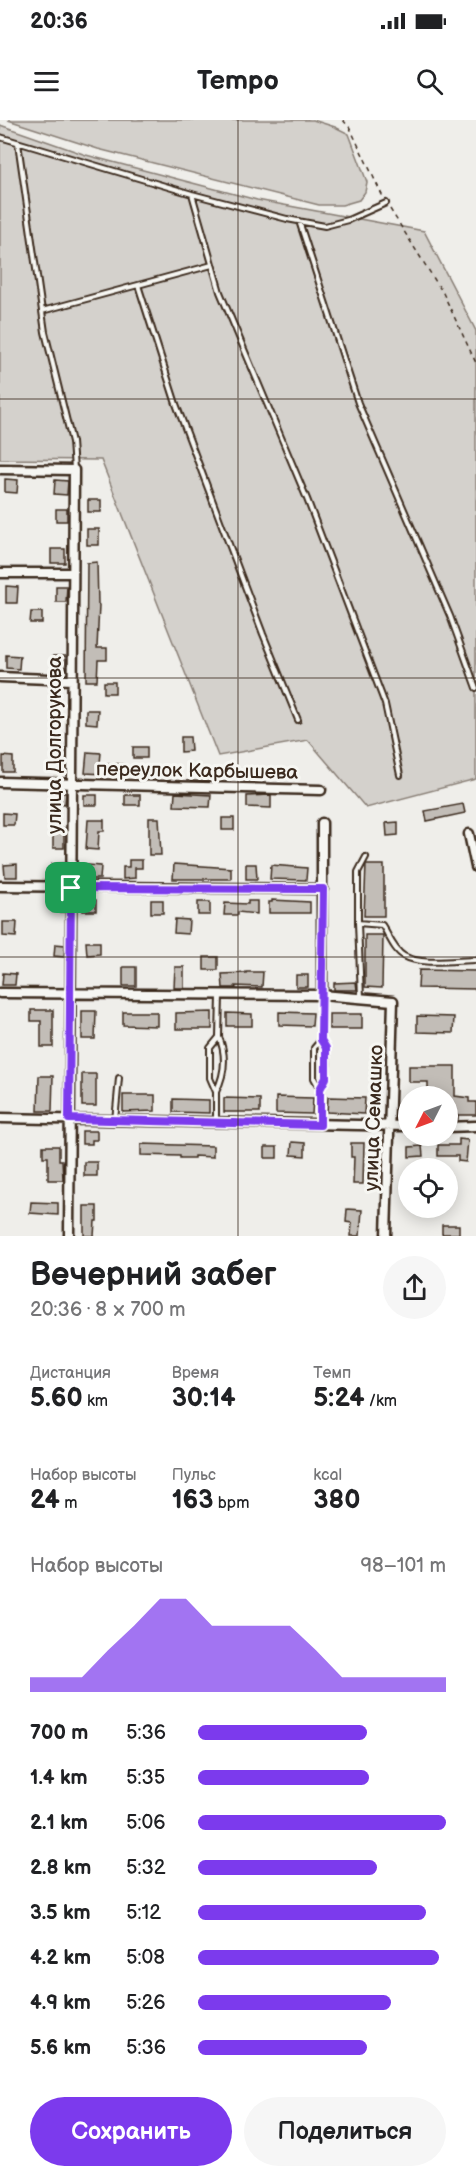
<!DOCTYPE html>
<html lang="ru">
<head>
<meta charset="utf-8">
<style>
	body { margin:0; font-family:"Balsamiq Sans",sans-serif; background:#f6f6f6; color:#202124; height:100vh; display:flex; flex-direction:column; font-size:22px; white-space:nowrap }
	* { box-sizing:border-box; margin:0 }
	p { font-size:20px; color:#757577 }
	.icon { flex:none; width:33px; height:33px; fill:none; stroke:currentColor; stroke-width:2; stroke-linecap:round; stroke-linejoin:round }
	.map { position:relative; height:1116px; overflow:hidden }
	.panel { display:flex; flex-direction:column; background:#fff; flex:1 }
	.panel>* { flex:none }
	.needle { width:39px; rotate:228deg }
	.tools { position:absolute; left:398px; top:966px; display:grid; gap:12px }
	.tools a { display:grid; place-items:center; width:60px; height:60px; border-radius:50%; background:#fff; box-shadow:0 3px 15px #0003; font-size:30px }
	.pin { position:absolute; display:grid; place-items:center; width:51px; height:51px; color:#fff; margin:-26px; border-radius:12px; box-shadow:0 3px 9px #0006 }
	.round { display:grid; place-items:center; flex:none; width:63px; height:63px; border-radius:32px; background:#f6f6f6 }
	.summary { display:flex; align-items:center; justify-content:space-between; height:102px; padding:0 30px }
	h1 { font-size:33px; font-weight:700; line-height:45px }
	.metrics { display:grid; grid-template-columns:repeat(3,1fr); gap:9px; height:102px; padding:6px 30px }
	.metrics div { display:grid; align-content:center }
	.metrics b { font-size:26px; font-weight:700 }
	.metrics small { font-size:16px; font-weight:400 }
	.metrics p { font-size:16px }
	.chart { height:168px; padding:12px 30px }
	.chart p { display:flex; justify-content:space-between }
	.chart svg { width:100%; height:108px; margin-top:6px; fill:#7c3aed; opacity:.7 }
	.primary-button { display:flex; gap:12px; margin-top:auto; padding:12px 30px }
	.primary-button a { flex:1; height:69px; border-radius:36px; background:#7c3aed; color:#fff; font-size:24px; font-weight:700; line-height:69px; text-align:center }
	.primary-button a+a { background:#f6f6f6; color:#202124 }
	ul { padding:0 30px; list-style:none; font-size:20px }
	li { display:grid; grid-template-columns:96px 72px 1fr; align-items:center; height:45px }
	li i { height:15px; border-radius:8px; background:#7c3aed }
	.status { display:flex; justify-content:space-between; align-items:center; height:42px; padding:0 30px; background:#fff; direction:ltr }
	.status svg { height:16px; fill:currentColor }
	header { display:flex; justify-content:space-between; align-items:center; height:78px; padding:0 30px; background:#fff; font-size:27px; font-weight:700 }
	.map>svg:first-child { display:block }
	.green { fill:#d4d1cc; stroke:#887e75; stroke-width:1.5 }
	.building { fill:#c2bdb7; stroke:#3b2a1e; stroke-width:1.5 }
	.lines { fill:none; stroke-linecap:round; stroke-linejoin:round }
	.lane-casing { stroke:#3b2a1e; stroke-width:8 }
	.street-casing { stroke:#3b2a1e; stroke-width:13 }
	.path { stroke:#3b2a1e; stroke-width:1.5; stroke-dasharray:4.5 4.5; stroke-linecap:butt }
	.lane { stroke:#f6f6f2; stroke-width:4 }
	.street { stroke:#f6f6f2; stroke-width:8 }
	.route-casing { stroke:#fff; stroke-width:12 }
	.route { stroke:#7c3aed; stroke-width:8 }
	.grid { fill:none; stroke:#3b2a1e; stroke-width:1.5; stroke-opacity:0.55 }
	.labels { text-anchor:middle; dominant-baseline:central; stroke-width:6; stroke-linejoin:round; paint-order:stroke }
	.street-label { font-size:20px; fill:#3b2a1e; stroke:#f6f6f2 }
</style>
</head>
<body>
<div class="status"><b>20:36</b><svg viewBox="0 0 49 12"><path d="M0 12V9h3v3zM5 12V6h3v6zM10 12V3h3v9zM15 12V0h3v12zM26 1h20v11H26zM47 4h2v5h-2z"/></svg></div>
<header><svg class="icon" aria-label="menu" viewBox="0 0 24 24"><path d="M4 6h16M4 12h16M4 18h16"/></svg>Tempo<svg class="icon" aria-label="search" viewBox="0 0 24 24"><circle cx="10" cy="10" r="6"/><path d="M15 15l6 6"/></svg></header>
<div class="map">
<svg width="476" height="1116" viewBox="0 0 476 1116">
	<rect width="100%" height="100%" fill="#efeeea"/>
	<filter id="ink" filterUnits="userSpaceOnUse"><feTurbulence type="fractalNoise" baseFrequency=".0167" numOctaves="2"/><feDisplacementMap in="SourceGraphic" scale="12" xChannelSelector="R" yChannelSelector="G"/><feConvolveMatrix kernelMatrix="1 2 1 2 8 2 1 2 1" color-interpolation-filters="sRGB"/></filter>
	<g filter="url(#ink)">
		<!-- green -->
		<path class="green" d="M 8,0 L 313,0 L 335,7 L 349,14 L 367,62 L 365,72 L 359,80 L 342,85 L 319,85 L 98,29 Z
			M 0,5 L 86,35 L 257,80 L 424,111 L 476,211 L 476,659 L 366,688 L 308,620 L 218,636 L 101,340 L 0,339 Z"/>
		<!-- building -->
		<path class="building" d="M 5,359 L 18,360 L 17,373 L 5,372 Z
			M 55,360 L 68,361 L 67,375 L 54,374 Z
			M 88,380 L 101,380 L 101,392 L 88,392 Z
			M 56,389 L 67,389 L 67,401 L 56,401 Z
			M 87,409 L 99,409 L 99,425 L 87,425 Z
			M 51,429 L 65,429 L 65,443 L 51,443 Z
			M 97,442 L 98,484 L 99,485 L 97,528 L 107,528 L 107,540 L 98,540 L 97,561 L 86,561 L 87,443 Z
			M 6,466 L 18,467 L 17,483 L 6,483 Z
			M 56,466 L 67,466 L 66,482 L 56,482 Z
			M 31,492 L 42,492 L 42,503 L 30,503 Z
			M 6,535 L 20,536 L 19,549 L 6,548 Z
			M 53,536 L 66,536 L 66,549 L 54,549 Z
			M 104,562 L 115,562 L 115,573 L 104,573 Z
			M 86,590 L 98,590 L 97,604 L 86,603 Z
			M 181,617 L 190,617 L 191,631 L 181,632 Z
			M 133,627 L 147,627 L 147,638 L 133,638 Z
			M 87,632 L 101,633 L 100,643 L 124,644 L 124,655 L 85,653 Z
			M 54,635 L 64,636 L 63,651 L 53,651 Z
			M 3,636 L 13,637 L 13,652 L 3,652 Z
			M 54,672 L 66,673 L 65,684 L 54,683 Z
			M 175,673 L 211,675 L 210,687 L 174,686 Z
			M 84,675 L 97,675 L 97,685 L 84,685 Z
			M 125,675 L 140,675 L 140,685 L 125,685 Z
			M 271,675 L 271,688 L 247,687 L 247,676 Z
			M 463,684 L 465,693 L 427,701 L 425,691 Z
			M 3,693 L 15,694 L 14,705 L 3,705 Z
			M 149,698 L 159,698 L 161,735 L 149,735 Z
			M 222,698 L 234,698 L 234,710 L 222,710 Z
			M 88,700 L 104,700 L 104,711 L 99,711 L 98,730 L 86,729 Z
			M 398,702 L 398,715 L 387,716 L 386,703 Z
			M 53,708 L 64,708 L 64,728 L 53,728 Z
			M 129,740 L 142,740 L 142,748 L 135,748 L 135,758 L 123,759 L 123,747 L 129,747 Z
			M 64,743 L 65,758 L 53,759 L 52,744 Z
			M 17,744 L 17,757 L 5,757 L 4,745 Z
			M 174,744 L 231,748 L 231,759 L 173,759 Z
			M 246,744 L 256,744 L 257,759 L 246,759 Z
			M 87,745 L 101,746 L 100,759 L 87,759 Z
			M 271,745 L 307,748 L 306,760 L 270,759 Z
			M 366,745 L 384,745 L 384,796 L 364,796 Z
			M 84,779 L 96,780 L 96,791 L 83,791 Z
			M 54,780 L 65,780 L 65,792 L 53,792 Z
			M 151,780 L 163,780 L 163,793 L 151,793 Z
			M 272,780 L 310,782 L 310,793 L 269,793 L 269,782 L 272,782 Z
			M 248,781 L 257,781 L 257,794 L 238,792 L 238,795 L 224,795 L 225,783 L 248,784 Z
			M 198,782 L 210,782 L 210,795 L 198,795 Z
			M 175,799 L 189,800 L 188,814 L 174,813 Z
			M 3,802 L 17,802 L 16,817 L 3,816 Z
			M 365,815 L 383,815 L 382,868 L 365,867 Z
			M 86,822 L 100,822 L 100,834 L 87,835 Z
			M 55,824 L 65,825 L 64,837 L 54,836 Z
			M 204,837 L 218,837 L 218,850 L 204,850 Z
			M 123,847 L 136,847 L 136,866 L 123,866 Z
			M 175,847 L 184,847 L 184,868 L 174,868 Z
			M 419,850 L 476,851 L 476,869 L 418,868 Z
			M 246,852 L 263,852 L 262,867 L 235,866 L 236,868 L 223,868 L 222,854 L 246,853 Z
			M 3,853 L 16,854 L 15,865 L 2,865 Z
			M 296,855 L 308,855 L 308,867 L 296,867 Z
			M 356,862 L 357,870 L 334,870 L 334,863 Z
			M 31,890 L 53,890 L 53,927 L 41,927 L 41,901 L 31,901 Z
			M 82,891 L 96,891 L 95,919 L 82,919 Z
			M 123,892 L 157,892 L 157,906 L 123,905 Z
			M 212,892 L 212,909 L 176,909 L 176,893 Z
			M 279,892 L 313,893 L 312,906 L 279,905 Z
			M 227,893 L 252,894 L 252,906 L 227,906 Z
			M 329,894 L 362,894 L 362,909 L 329,909 Z
			M 417,896 L 454,897 L 453,913 L 417,912 Z
			M 409,946 L 455,946 L 455,976 L 469,978 L 469,982 L 476,982 L 476,995 L 458,995 L 458,999 L 447,998 L 447,976 L 428,976 L 428,962 L 409,962 Z
			M 82,954 L 96,954 L 96,986 L 82,986 Z
			M 39,956 L 53,956 L 52,991 L 38,991 Z
			M 123,975 L 155,975 L 155,991 L 123,992 Z
			M 276,977 L 313,978 L 312,994 L 276,993 Z
			M 328,977 L 365,978 L 364,994 L 327,992 Z
			M 224,978 L 260,979 L 260,992 L 224,992 Z
			M 173,979 L 209,980 L 209,993 L 173,992 Z
			M 82,1011 L 97,1011 L 97,1020 L 92,1020 L 92,1024 L 82,1024 Z
			M 459,1019 L 468,1020 L 466,1042 L 458,1041 L 458,1036 L 438,1036 L 438,1025 L 459,1025 Z
			M 292,1022 L 305,1023 L 305,1036 L 291,1035 Z
			M 351,1023 L 364,1023 L 363,1064 L 353,1064 L 354,1037 L 351,1037 Z
			M 141,1024 L 213,1026 L 213,1037 L 194,1036 L 194,1038 L 180,1038 L 180,1036 L 141,1035 Z
			M 43,1026 L 59,1026 L 59,1040 L 62,1040 L 63,1060 L 48,1060 L 48,1037 L 43,1037 Z
			M 422,1026 L 423,1036 L 409,1037 L 409,1027 Z
			M 265,1027 L 277,1027 L 277,1038 L 265,1038 Z
			M 84,1042 L 97,1042 L 97,1056 L 84,1056 Z
			M 31,1082 L 58,1083 L 58,1095 L 30,1093 Z
			M 84,1086 L 97,1086 L 97,1101 L 95,1101 L 94,1116 L 84,1116 Z
			M 347,1089 L 362,1090 L 360,1116 L 351,1116 L 352,1103 L 346,1102 Z
			M 442,1105 L 459,1105 L 459,1114 L 442,1114 Z"/>
		<g class="lines">
			<defs>
				<path id="lane" d="M 0,17 L 192,74 L 287,99 L 325,106 L 348,100 L 386,83
					M 18,23 L 45,212 L 72,322 L 74,349
					M 192,74 L 220,172 L 307,379 L 385,584 L 400,655
					M 299,101 L 358,283 L 450,496 L 476,568
					M 138,165 L 176,284 L 263,514 L 298,600
					M 42,191 L 212,145
					M 366,737 L 358,752 L 358,803 L 382,805 C 388,814 394,831 404,836 C 421,846 457,840 476,840
					M 358,803 L 361,877
					M 320,968 C 329,955 330,934 321,920
					M 216,972 C 225,954 227,936 219,917
					M 115,1001 L 119,958
					M 216,1002 L 216,972 L 210,958 L 210,928 L 219,917 L 220,876
					M 320,1005 L 320,969 L 314,958 L 314,928 L 321,920 L 322,875"/>
				<path id="street" d="M 0,349 L 74,350 L 69,1116
					M 0,453 L 73,453
					M 0,557 L 72,560
					M 0,662 L 321,670
					M 322,703 L 322,875
					M 469,714 L 476,747
					M 0,766 L 323,769
					M 0,873 L 322,875 L 393,881 L 386,1116
					M 0,998 L 408,1006
					M 447,1007 L 476,1006"/>
			</defs>
			<!-- lane casing -->
			<use href="#lane" class="lane-casing"/>
			<!-- street casing -->
			<use href="#street" class="street-casing"/>
			<!-- path -->
			<path class="path" d="M 343,0 L 350,8 L 383,77
				M 390,89 L 443,173 L 476,243"/>
			<!-- lane -->
			<use href="#lane" class="lane"/>
			<!-- street -->
			<use href="#street" class="street"/>
		</g>
	</g>
	<g class="lines" filter="url(#ink)">
		<defs>
			<path id="route" d="M 71,768 L 323,769 L 321,920 L 326,928 L 326,958 L 320,969 L 320,1005 L 69,999 Z"/>
		</defs>
		<!-- route casing -->
		<use href="#route" class="route-casing"/>
		<!-- route -->
		<use href="#route" class="route"/>
	</g>
	<!-- grid -->
	<path class="grid" d="M 238,0 L 238,1116M 0,279 L 476,279M 0,558 L 476,558M 0,837 L 476,837"/>
	<g class="labels">
		<!-- street labels -->
		<g class="street-label">
			<text transform="translate(55 625) rotate(-90)">улица Долгорукова</text>
			<text transform="translate(197 651) rotate(1)">переулок Карбышева</text>
			<text transform="translate(374 998) rotate(-88)">улица Семашко</text>
		</g>
	</g>
</svg>
<div class="tools">
<a><svg class="needle" viewBox="-14 -14 28 28"><path d="M0-13l5 13h-10z" fill="#e53935"/><path d="M0 13l5-13h-10z" fill="#757577"/></svg></a>
<a><svg class="icon" aria-label="locate" viewBox="0 0 24 24"><circle cx="12" cy="12" r="6"/><path d="M12 2v4M12 18v4M2 12h4M18 12h4"/></svg></a>
</div>
<div class="pin" style="left:71px;top:768px;background:#1e9e55"><svg class="icon" aria-label="arrive" viewBox="0 0 24 24"><path d="M6 21V4h12l-3 4 3 4H6"/></svg></div>
</div>
<section class="panel">
<div class="summary"><div><h1>Вечерний забег</h1><p>20:36 · 8 × 700 m</p></div><a class="round"><svg class="icon" aria-label="share" viewBox="0 0 24 24"><path d="M12 15V3M7 8l5-5 5 5M5 13v7h14v-7"/></svg></a></div>
<div class="metrics">
<div><p>Дистанция</p><b>5.60<small> km</small></b></div>
<div><p>Время</p><b>30:14</b></div>
<div><p>Темп</p><b>5:24<small> /km</small></b></div>
</div>
<div class="metrics">
<div><p>Набор высоты</p><b>24<small> m</small></b></div>
<div><p>Пульс</p><b>163<small> bpm</small></b></div>
<div><p>kcal</p><b>380</b></div>
</div>
<div class="chart"><p><span>Набор высоты</span>98–101 m</p>
<svg viewBox="0 0 160 44" preserveAspectRatio="none"><path d="M0 44V38L10 38L20 38L30 27L40 17L50 6L60 6L70 17L80 17L90 17L100 17L110 27L120 38L130 38L140 38L150 38L160 38V44z"/></svg>
</div>
<ul>
<li><b>700 m</b>5:36<i style="width:68%"></i></li>
<li><b>1.4 km</b>5:35<i style="width:69%"></i></li>
<li><b>2.1 km</b>5:06<i style="width:100%"></i></li>
<li><b>2.8 km</b>5:32<i style="width:72%"></i></li>
<li><b>3.5 km</b>5:12<i style="width:92%"></i></li>
<li><b>4.2 km</b>5:08<i style="width:97%"></i></li>
<li><b>4.9 km</b>5:26<i style="width:78%"></i></li>
<li><b>5.6 km</b>5:36<i style="width:68%"></i></li>
</ul>
<div class="primary-button"><a>Сохранить</a><a>Поделиться</a></div>
</section>
</body>
</html>
